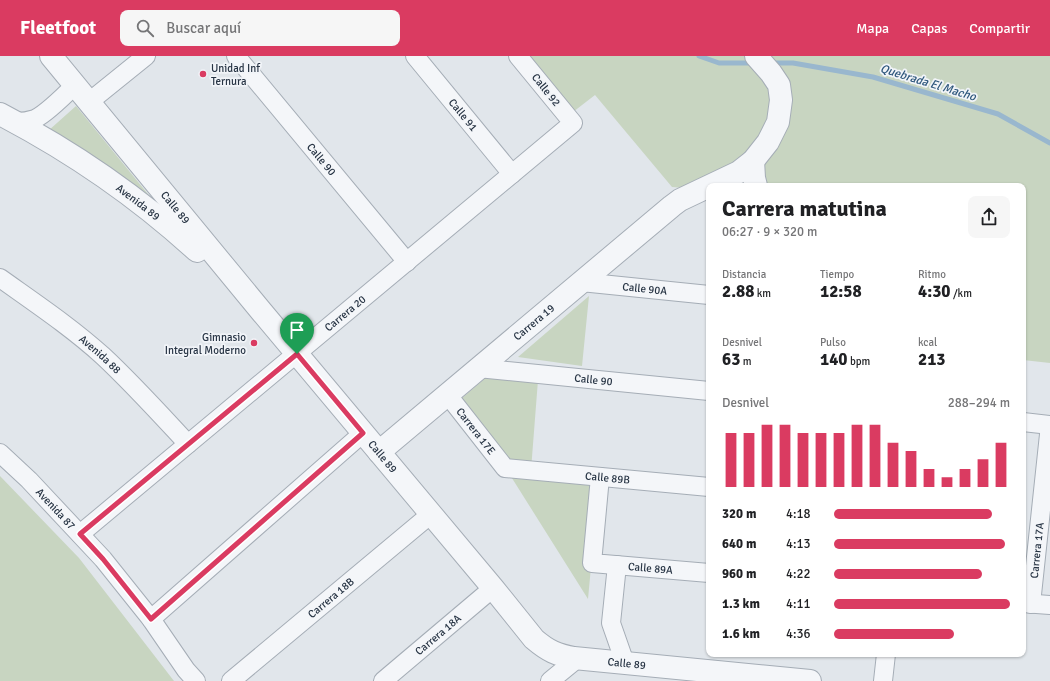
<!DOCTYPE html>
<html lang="es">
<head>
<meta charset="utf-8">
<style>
	body { margin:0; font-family:Signika,sans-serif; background:#f6f6f6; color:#202124; height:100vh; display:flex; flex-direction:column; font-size:15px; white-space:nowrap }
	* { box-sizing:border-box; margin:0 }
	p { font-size:13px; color:#757577 }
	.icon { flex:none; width:22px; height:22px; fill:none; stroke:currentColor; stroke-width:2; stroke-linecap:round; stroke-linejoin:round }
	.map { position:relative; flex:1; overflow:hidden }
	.panel { position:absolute; left:706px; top:127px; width:320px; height:474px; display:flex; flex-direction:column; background:#fff; border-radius:8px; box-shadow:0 1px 3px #0004 }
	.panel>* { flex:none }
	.pin { position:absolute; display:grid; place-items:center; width:34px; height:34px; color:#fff; margin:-41px -17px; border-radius:50% 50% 50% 0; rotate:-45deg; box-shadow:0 0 4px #0007 }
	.pin .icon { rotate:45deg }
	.round { display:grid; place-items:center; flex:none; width:42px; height:42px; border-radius:8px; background:#f6f6f6 }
	.overview { display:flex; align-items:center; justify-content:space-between; height:68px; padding:0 16px }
	h1 { font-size:22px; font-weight:800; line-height:30px }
	.stats { display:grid; grid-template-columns:repeat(3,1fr); gap:6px; height:68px; padding:4px 16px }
	.stats div { display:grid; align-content:center }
	.stats b { font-size:17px; font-weight:800 }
	.stats small { font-size:11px; font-weight:400 }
	.stats p { font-size:11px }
	.chart { height:112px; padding:8px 16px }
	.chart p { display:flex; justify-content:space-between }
	.chart svg { width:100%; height:72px; margin-top:4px; stroke:#da3b61; stroke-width:6 }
	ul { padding:0 16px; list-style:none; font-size:13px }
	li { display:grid; grid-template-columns:64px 48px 1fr; align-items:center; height:30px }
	li i { height:10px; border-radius:5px; background:#da3b61 }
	header { display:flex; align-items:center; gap:24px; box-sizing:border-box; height:56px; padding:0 20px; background:#da3b61; color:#fff }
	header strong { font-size:19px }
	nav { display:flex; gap:22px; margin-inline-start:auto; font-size:14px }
	.search { width:280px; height:36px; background:#f6f6f6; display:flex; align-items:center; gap:10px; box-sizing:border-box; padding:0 14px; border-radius:8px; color:#757577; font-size:15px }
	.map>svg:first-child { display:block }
	.green { fill:#c8d5c1 }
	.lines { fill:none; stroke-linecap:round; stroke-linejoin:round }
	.stream { stroke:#99b7ce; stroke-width:5 }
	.minor-casing { stroke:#a5adb6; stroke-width:20 }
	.tertiary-casing { stroke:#a5adb6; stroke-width:24 }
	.minor { stroke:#f4f6f9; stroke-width:18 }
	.tertiary { stroke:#f4f6f9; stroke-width:22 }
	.route-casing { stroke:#fff; stroke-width:8 }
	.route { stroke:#da3b61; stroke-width:5 }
	.poi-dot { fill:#da3b61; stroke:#f1f4f8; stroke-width:1.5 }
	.labels { text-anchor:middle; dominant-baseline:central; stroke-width:3.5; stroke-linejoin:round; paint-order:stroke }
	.poi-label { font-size:11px; fill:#273444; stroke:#f1f4f8; text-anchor:start }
	.street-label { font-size:11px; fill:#273444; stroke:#f1f4f8 }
	.water-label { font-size:12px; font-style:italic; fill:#2e577c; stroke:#f1f4f8 }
</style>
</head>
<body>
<header>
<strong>Fleetfoot</strong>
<div class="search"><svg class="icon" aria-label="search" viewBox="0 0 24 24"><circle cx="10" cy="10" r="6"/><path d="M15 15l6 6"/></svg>Buscar aquí</div>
<nav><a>Mapa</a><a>Capas</a><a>Compartir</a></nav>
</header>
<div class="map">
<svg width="1050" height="625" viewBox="0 0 1050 625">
	<rect width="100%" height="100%" fill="#e1e6eb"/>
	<!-- green -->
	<path class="green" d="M 527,0 L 1050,0 L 1050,307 L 1023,304 L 1023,130 L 709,130 L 709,134 L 672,131 L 595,39 L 573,56 Z
		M 76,50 L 152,143 L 48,75 Z
		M 589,240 L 582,310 L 518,301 Z
		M 490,318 L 538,324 L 531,414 L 505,412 L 455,348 Z
		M 510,419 L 599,426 L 588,543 Z
		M 0,420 L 79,502 L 174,625 L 0,625 Z"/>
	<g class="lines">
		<!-- stream -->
		<path class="stream" d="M 699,0 L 719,7 L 753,7
			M 771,7 L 793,7 L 873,21 L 998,58 L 1050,87"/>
		<defs>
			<g id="minor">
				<path id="s1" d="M 236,0 L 407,206"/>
				<path id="s2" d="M 415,0 L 512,118"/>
				<path d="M 89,46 L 146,0"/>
				<path d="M 16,66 C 22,66 29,65 35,63 C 47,57 65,39 75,29"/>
				<path id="s3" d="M 0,222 C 35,247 71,271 103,300 C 133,328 160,358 188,388"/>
				<path id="s4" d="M 581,226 L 709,239"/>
				<path id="s5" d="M 478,312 L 709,335"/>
				<path id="s6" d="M 447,338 L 505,412 L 709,431"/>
				<path d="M 1023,366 L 1050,369"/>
				<path id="s7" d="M 0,397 L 29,424 L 103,503 L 151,563 L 186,614 L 196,625"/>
				<path id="s8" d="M 600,421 L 592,507 L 709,517"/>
				<path id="s9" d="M 80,478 L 573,67 L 518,0"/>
				<path d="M 617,509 L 611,567 L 625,607"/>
				<path d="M 1023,547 L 1050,549"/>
				<path id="s10" d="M 1031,548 L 1050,369"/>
				<path d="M 151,563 L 363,377"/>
				<path id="s11" d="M 231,625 L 431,458"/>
				<path id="s12" d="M 383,625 L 493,532"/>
				<path d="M 550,625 L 578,602"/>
				<path d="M 883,625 L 886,598"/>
			</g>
			<g id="tertiary">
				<path id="s13" d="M 51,0 L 261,255 L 493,532 L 534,583 C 548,595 557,599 574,602 L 810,625"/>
				<path id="s14" d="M 0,58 C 71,95 138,141 197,195"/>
				<path d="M 753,105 L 754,122 L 756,130"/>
				<path id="s15" d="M 379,396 L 672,150 L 680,144 L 739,116 L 753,105 L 768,86 L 778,66 L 781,44 L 779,29 L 771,17 L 756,0"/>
			</g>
		</defs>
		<!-- minor casing -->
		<use href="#minor" class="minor-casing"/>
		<!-- tertiary casing -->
		<use href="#tertiary" class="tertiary-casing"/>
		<!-- minor -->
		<use href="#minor" class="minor"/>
		<!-- tertiary -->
		<use href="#tertiary" class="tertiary"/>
	</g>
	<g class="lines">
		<defs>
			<path id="route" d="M 297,298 L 363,377 L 151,563 L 103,503 L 80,478 Z"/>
		</defs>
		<!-- route casing -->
		<use href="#route" class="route-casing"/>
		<!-- route -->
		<use href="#route" class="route"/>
	</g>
	<!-- markers -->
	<g class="poi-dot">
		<circle cx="203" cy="18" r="4"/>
		<circle cx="254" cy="287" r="4"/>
	</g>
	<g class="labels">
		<!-- poi labels -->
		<g class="poi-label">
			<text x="211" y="12">Unidad Inf<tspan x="211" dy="13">Ternura</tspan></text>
			<text x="246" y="281" text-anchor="end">Gimnasio<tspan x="246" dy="13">Integral Moderno</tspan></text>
		</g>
		<!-- street labels -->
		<g class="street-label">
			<text transform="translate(546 34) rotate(51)">Calle 92</text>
			<text stroke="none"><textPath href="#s2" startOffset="76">Calle 91</textPath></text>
			<text stroke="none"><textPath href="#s1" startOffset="134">Calle 90</textPath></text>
			<text stroke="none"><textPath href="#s14" startOffset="164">Avenida 89</textPath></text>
			<text stroke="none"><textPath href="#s13" startOffset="196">Calle 89</textPath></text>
			<text stroke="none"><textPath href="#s4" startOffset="64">Calle 90A</textPath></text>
			<text stroke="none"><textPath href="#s9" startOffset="345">Carrera 20</textPath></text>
			<text stroke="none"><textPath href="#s15" startOffset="202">Carrera 19</textPath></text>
			<text stroke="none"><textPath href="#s3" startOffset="126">Avenida 88</textPath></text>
			<text stroke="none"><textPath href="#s5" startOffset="116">Calle 90</textPath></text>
			<text stroke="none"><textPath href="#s6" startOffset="47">Carrera 17E</textPath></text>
			<text stroke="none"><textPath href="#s13" startOffset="520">Calle 89</textPath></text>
			<text stroke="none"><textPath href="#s6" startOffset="197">Calle 89B</textPath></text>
			<text stroke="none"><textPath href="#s7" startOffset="79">Avenida 87</textPath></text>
			<text stroke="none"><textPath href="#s10" startOffset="54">Carrera 17A</textPath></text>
			<text stroke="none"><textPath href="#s8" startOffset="145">Calle 89A</textPath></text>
			<text stroke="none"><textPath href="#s11" startOffset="130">Carrera 18B</textPath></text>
			<text stroke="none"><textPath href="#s12" startOffset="72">Carrera 18A</textPath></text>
			<text stroke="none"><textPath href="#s13" startOffset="855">Calle 89</textPath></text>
		</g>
		<!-- water labels -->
		<g class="water-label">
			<text transform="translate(928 27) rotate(17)">Quebrada El Macho</text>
		</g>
	</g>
</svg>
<div class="pin" style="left:297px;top:298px;background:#1e9e55"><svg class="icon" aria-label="arrive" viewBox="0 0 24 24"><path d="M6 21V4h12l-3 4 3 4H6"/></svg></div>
<section class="panel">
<div class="overview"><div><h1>Carrera matutina</h1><p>06:27 · 9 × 320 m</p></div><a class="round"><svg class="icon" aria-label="share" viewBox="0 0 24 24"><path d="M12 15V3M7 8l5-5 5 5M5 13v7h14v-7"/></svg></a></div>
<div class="stats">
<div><p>Distancia</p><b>2.88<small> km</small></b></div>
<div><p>Tiempo</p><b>12:58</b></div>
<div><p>Ritmo</p><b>4:30<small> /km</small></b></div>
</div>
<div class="stats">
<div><p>Desnivel</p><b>63<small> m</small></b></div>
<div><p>Pulso</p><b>140<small> bpm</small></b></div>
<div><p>kcal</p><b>213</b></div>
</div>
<div class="chart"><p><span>Desnivel</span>288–294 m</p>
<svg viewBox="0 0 160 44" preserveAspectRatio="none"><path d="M5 44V11M15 44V11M25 44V6M35 44V6M45 44V11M55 44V11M65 44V11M75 44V6M85 44V6M95 44V17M105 44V22M115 44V33M125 44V38M135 44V33M145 44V27M155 44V17"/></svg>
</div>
<ul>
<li><b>320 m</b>4:18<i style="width:90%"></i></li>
<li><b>640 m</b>4:13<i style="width:97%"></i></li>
<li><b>960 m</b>4:22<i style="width:84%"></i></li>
<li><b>1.3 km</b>4:11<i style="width:100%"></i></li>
<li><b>1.6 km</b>4:36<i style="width:68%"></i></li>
</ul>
</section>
</div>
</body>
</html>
